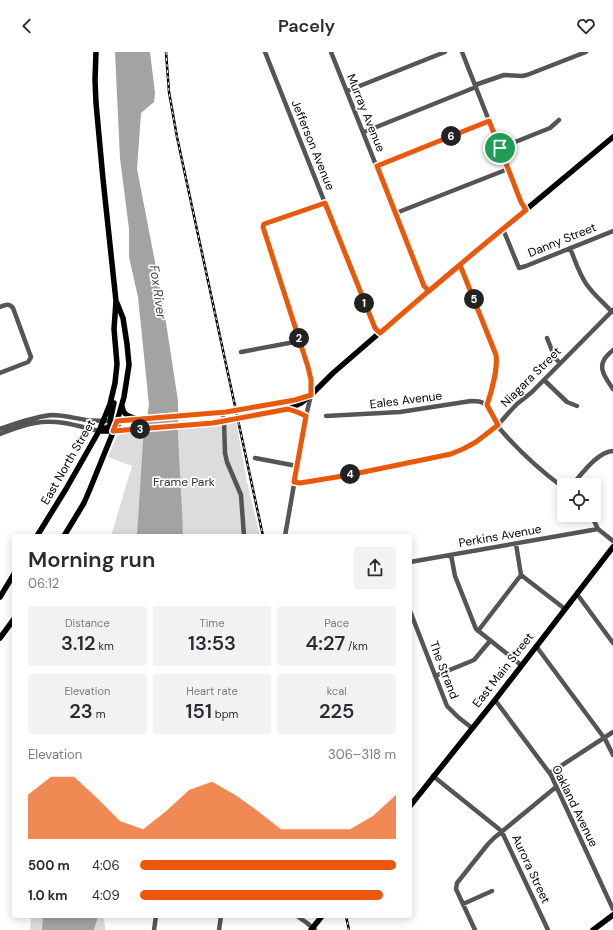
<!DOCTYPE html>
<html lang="en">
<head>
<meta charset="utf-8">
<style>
	body { margin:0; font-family:"DM Sans",sans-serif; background:#f2f2f3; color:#2b2b33; height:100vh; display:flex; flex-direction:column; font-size:15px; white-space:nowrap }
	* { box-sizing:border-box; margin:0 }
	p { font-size:13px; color:#7c7c81 }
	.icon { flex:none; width:22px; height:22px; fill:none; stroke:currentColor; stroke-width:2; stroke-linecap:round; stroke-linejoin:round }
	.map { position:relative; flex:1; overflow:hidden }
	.drawer { position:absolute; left:12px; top:482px; width:400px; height:384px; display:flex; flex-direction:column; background:#fff; border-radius:4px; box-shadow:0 2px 10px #0003 }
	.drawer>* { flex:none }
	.controls { position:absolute; left:557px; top:426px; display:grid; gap:8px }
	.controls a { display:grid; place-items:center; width:44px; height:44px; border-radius:4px; background:#fff; box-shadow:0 2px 10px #0003; font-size:20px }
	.pin { position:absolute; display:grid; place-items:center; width:34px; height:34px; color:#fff; margin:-17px; border:2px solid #fff; border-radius:50%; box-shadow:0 1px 4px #0007 }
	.km { position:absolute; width:20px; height:20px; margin:-10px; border-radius:50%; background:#222; color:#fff; font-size:11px; line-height:20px; text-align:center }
	.round { display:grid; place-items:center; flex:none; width:42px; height:42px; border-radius:4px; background:#f2f2f3 }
	.headline { display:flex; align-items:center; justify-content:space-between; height:68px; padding:0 16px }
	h1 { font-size:22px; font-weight:600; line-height:30px }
	.stats { display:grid; grid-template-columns:repeat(3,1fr); gap:6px; height:68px; padding:4px 16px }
	.stats div { display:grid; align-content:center; border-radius:4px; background:#f2f2f3; text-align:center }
	.stats b { font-size:20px; font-weight:600 }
	.stats small { font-size:11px; font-weight:400 }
	.stats p { font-size:11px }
	.chart { height:112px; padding:8px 16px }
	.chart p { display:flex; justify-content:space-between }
	.chart svg { width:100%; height:72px; margin-top:4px; fill:#ea580c; opacity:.7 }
	ul { padding:0 16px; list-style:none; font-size:13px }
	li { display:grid; grid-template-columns:64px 48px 1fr; align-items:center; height:30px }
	li i { height:10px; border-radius:5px; background:#ea580c }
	header { display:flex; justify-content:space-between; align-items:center; height:52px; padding:0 16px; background:#fff; font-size:18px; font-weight:600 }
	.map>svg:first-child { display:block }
	.green { fill:#dcdcdc }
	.water { fill:#a3a3a3 }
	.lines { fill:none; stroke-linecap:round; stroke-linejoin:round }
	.minor { stroke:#555; stroke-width:4.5 }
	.major { stroke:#000; stroke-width:5.5 }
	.rail-casing { stroke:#000; stroke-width:2.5 }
	.rail { stroke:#fff; stroke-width:1; stroke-dasharray:3; stroke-linecap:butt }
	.route-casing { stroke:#fff; stroke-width:8 }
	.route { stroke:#ea580c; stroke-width:5 }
	.labels { text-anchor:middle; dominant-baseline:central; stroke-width:3.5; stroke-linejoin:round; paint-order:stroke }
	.street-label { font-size:12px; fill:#000; stroke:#fff }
	.park-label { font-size:12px; fill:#333; stroke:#fff }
	.water-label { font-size:13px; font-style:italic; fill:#444; stroke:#fff }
</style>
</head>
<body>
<header><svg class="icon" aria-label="back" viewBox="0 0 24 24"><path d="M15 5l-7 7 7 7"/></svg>Pacely<svg class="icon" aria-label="heart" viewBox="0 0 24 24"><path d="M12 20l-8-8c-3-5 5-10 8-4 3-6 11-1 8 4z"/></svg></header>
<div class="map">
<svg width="613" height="878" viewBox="0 0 613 878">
	<rect width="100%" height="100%" fill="#fff"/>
	<!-- green -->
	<path class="green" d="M 236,369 L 247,430 L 260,484 L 111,484 L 132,414 L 108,405 L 117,384 L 121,382 Z
		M 31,864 L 104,864 C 103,869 106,873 105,878 L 30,878 Z"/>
	<!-- water -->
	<path class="water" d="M 115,0 L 150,0 L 155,41 L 154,50 L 141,61 L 137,117 L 163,251 L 178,349 L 178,386 L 182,458 L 183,484 L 137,484 L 143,389 L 149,353 L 138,245 L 129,205 L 129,177 L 120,106 Z
		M 43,864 L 98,864 L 94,878 L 42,878 Z"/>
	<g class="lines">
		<!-- minor -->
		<path class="minor" d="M 265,0 L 369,262 L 375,276 L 380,281
			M 331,0 L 424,234 L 429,239
			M 462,0 L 521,150 L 526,158
			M 475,33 L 504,23 L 522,24 L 527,23 L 586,0
			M 347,39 L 445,0
			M 364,80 L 476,35
			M 500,96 L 550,76 L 559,68
			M 377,114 L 489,69
			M 396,161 L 508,117
			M 503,177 L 519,216 L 526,214 L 613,179
			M 570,196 C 575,208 579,222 587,233 C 594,243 604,251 612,260
			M 460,213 L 496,305 C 497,317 491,342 487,353
			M 0,255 C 5,253 9,251 13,256 L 31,305 L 30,307 L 28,310 L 0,321
			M 547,286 L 555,306 L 560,311
			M 613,298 C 610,301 606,304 604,308 C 598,318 608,329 613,337
			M 241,300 L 300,289
			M 544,328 L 567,350 L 577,354
			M 222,361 L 224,369 L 225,401 L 227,410 L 241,443 L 244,484
			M 326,364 L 400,360 L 471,349 C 477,349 482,349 486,353 C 493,358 495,370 500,377 C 519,399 541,419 564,436
			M 0,377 C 17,371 34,365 52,363 C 63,363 74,366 86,368 C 96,369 107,369 117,369
			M 0,382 C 13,377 27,371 42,370 C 61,368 81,375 99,379
			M 255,406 L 297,414
			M 294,430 L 304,430 L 440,405 C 462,399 482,389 498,373 C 504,366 510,359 517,352 C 522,348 527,344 532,340 L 613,258
			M 572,433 C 582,422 597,400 613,399
			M 591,463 L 598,477 L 613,489
			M 285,484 L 306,364 L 311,343 L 311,328 L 309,315 L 263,175 L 266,171 L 325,151
			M 516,492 L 521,523 L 565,557
			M 451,503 L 455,524 L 476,577 L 521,613
			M 410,510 L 598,477
			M 577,542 L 613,591
			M 410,559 L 447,654 L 458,665 L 472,676
			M 478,579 L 521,523
			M 536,594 L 605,687 L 613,703
			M 435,624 L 474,608 L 490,589
			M 495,648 L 551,723 L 613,857
			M 550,721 L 613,680
			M 433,724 L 499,777 L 502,780 L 548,878
			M 463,852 L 492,839
			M 297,864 L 307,871 L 315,878
			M 154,878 L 156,864
			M 219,878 L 221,864
			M 475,878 L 456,837 L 457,831 L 488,792 L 494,786 L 556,735"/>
		<!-- major -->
		<path class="major" d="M 122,354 C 123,362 127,364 134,366
			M 288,357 L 297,360 L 306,364
			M 117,369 L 225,360 L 295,348 L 307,344
			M 111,376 L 110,369 L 114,351
			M 99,379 L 126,379 L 213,371 L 288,357 L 301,351 L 311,343 L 333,321 L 407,257 L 613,85
			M 100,379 L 110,374 L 118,373
			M 37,484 L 66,437 L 99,379 L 110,352 L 115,331 L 117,312 L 114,277 L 116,249 L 103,127 L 96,51 L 95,28 L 96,0
			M 64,484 L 84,451 L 90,437 L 116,373 L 124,345 L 129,313 L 127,292 L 123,266 L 117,251
			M 0,545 L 14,522
			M 0,586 L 14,567
			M 410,754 L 495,648 L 613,495
			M 311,878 L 322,864
			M 593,878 L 613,863"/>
		<defs>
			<path id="rail" d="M 166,0 L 169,40 L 177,85 L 263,484
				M 346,864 L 349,878"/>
		</defs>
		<!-- rail casing -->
		<use href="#rail" class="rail-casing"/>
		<!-- rail -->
		<use href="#rail" class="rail"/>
	</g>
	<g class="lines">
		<defs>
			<path id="route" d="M 500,96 L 521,150 L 526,158 C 477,198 428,239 380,281 L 375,276 L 325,151 L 264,172 L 263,175 L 308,315 L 311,328 L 311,343 L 295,348 L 226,360 L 117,369 L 113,379 L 213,371 L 288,357 L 297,360 L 306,364 L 294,430 L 300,431 L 349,423 L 451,402 L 463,397 L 476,390 L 498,373 L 487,353 C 491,341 498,316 496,303 L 460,213 L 429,239 L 424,234 L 377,114 L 489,69 L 500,96"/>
		</defs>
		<!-- route casing -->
		<use href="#route" class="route-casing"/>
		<!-- route -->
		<use href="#route" class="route"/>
	</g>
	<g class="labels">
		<!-- street labels -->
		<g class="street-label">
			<text transform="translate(366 61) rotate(68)">Murray Avenue</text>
			<text transform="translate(313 93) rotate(68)">Jefferson Avenue</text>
			<text transform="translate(562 188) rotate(-22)">Danny Street</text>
			<text transform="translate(531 325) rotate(-45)">Niagara Street</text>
			<text transform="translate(406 348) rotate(-7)">Eales Avenue</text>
			<text transform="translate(68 410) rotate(-60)">East North Street</text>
			<text transform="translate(500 484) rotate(-10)">Perkins Avenue</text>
			<text transform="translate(444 618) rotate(69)">The Strand</text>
			<text transform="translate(503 618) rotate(-52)">East Main Street</text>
			<text transform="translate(575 754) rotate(64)">Oakland Avenue</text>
			<text transform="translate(531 817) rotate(65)">Aurora Street</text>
		</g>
		<!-- park labels -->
		<g class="park-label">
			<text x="184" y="430">Frame Park</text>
		</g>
		<!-- water labels -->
		<g class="water-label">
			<text transform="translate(158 240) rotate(82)">Fox River</text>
		</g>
	</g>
</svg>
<div class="controls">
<a><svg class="icon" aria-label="locate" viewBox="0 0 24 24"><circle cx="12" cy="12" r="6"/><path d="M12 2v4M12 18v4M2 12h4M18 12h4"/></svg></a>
</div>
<div class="pin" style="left:500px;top:96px;background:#1e9e55"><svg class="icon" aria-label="arrive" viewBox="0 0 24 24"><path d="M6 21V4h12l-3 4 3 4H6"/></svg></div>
<b class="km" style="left:364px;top:251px">1</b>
<b class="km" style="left:299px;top:286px">2</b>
<b class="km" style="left:140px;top:377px">3</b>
<b class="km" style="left:350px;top:422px">4</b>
<b class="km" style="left:474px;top:247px">5</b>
<b class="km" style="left:451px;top:84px">6</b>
<section class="drawer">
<div class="headline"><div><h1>Morning run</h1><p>06:12</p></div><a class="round"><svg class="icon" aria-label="share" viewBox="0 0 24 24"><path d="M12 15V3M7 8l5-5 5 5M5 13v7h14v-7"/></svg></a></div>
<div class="stats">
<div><p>Distance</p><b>3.12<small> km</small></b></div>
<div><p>Time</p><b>13:53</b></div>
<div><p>Pace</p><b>4:27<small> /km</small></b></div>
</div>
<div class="stats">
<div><p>Elevation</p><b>23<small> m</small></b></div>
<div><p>Heart rate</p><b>151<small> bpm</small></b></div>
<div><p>kcal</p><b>225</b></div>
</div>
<div class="chart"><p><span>Elevation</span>306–318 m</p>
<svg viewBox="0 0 160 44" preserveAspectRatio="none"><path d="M0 44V17L10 6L20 6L30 19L40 33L50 38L60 27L70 14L80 9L90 17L100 27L110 38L120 38L130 38L140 38L150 30L160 17V44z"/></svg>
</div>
<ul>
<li><b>500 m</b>4:06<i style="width:100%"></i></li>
<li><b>1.0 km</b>4:09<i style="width:95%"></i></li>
</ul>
</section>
</div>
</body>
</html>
